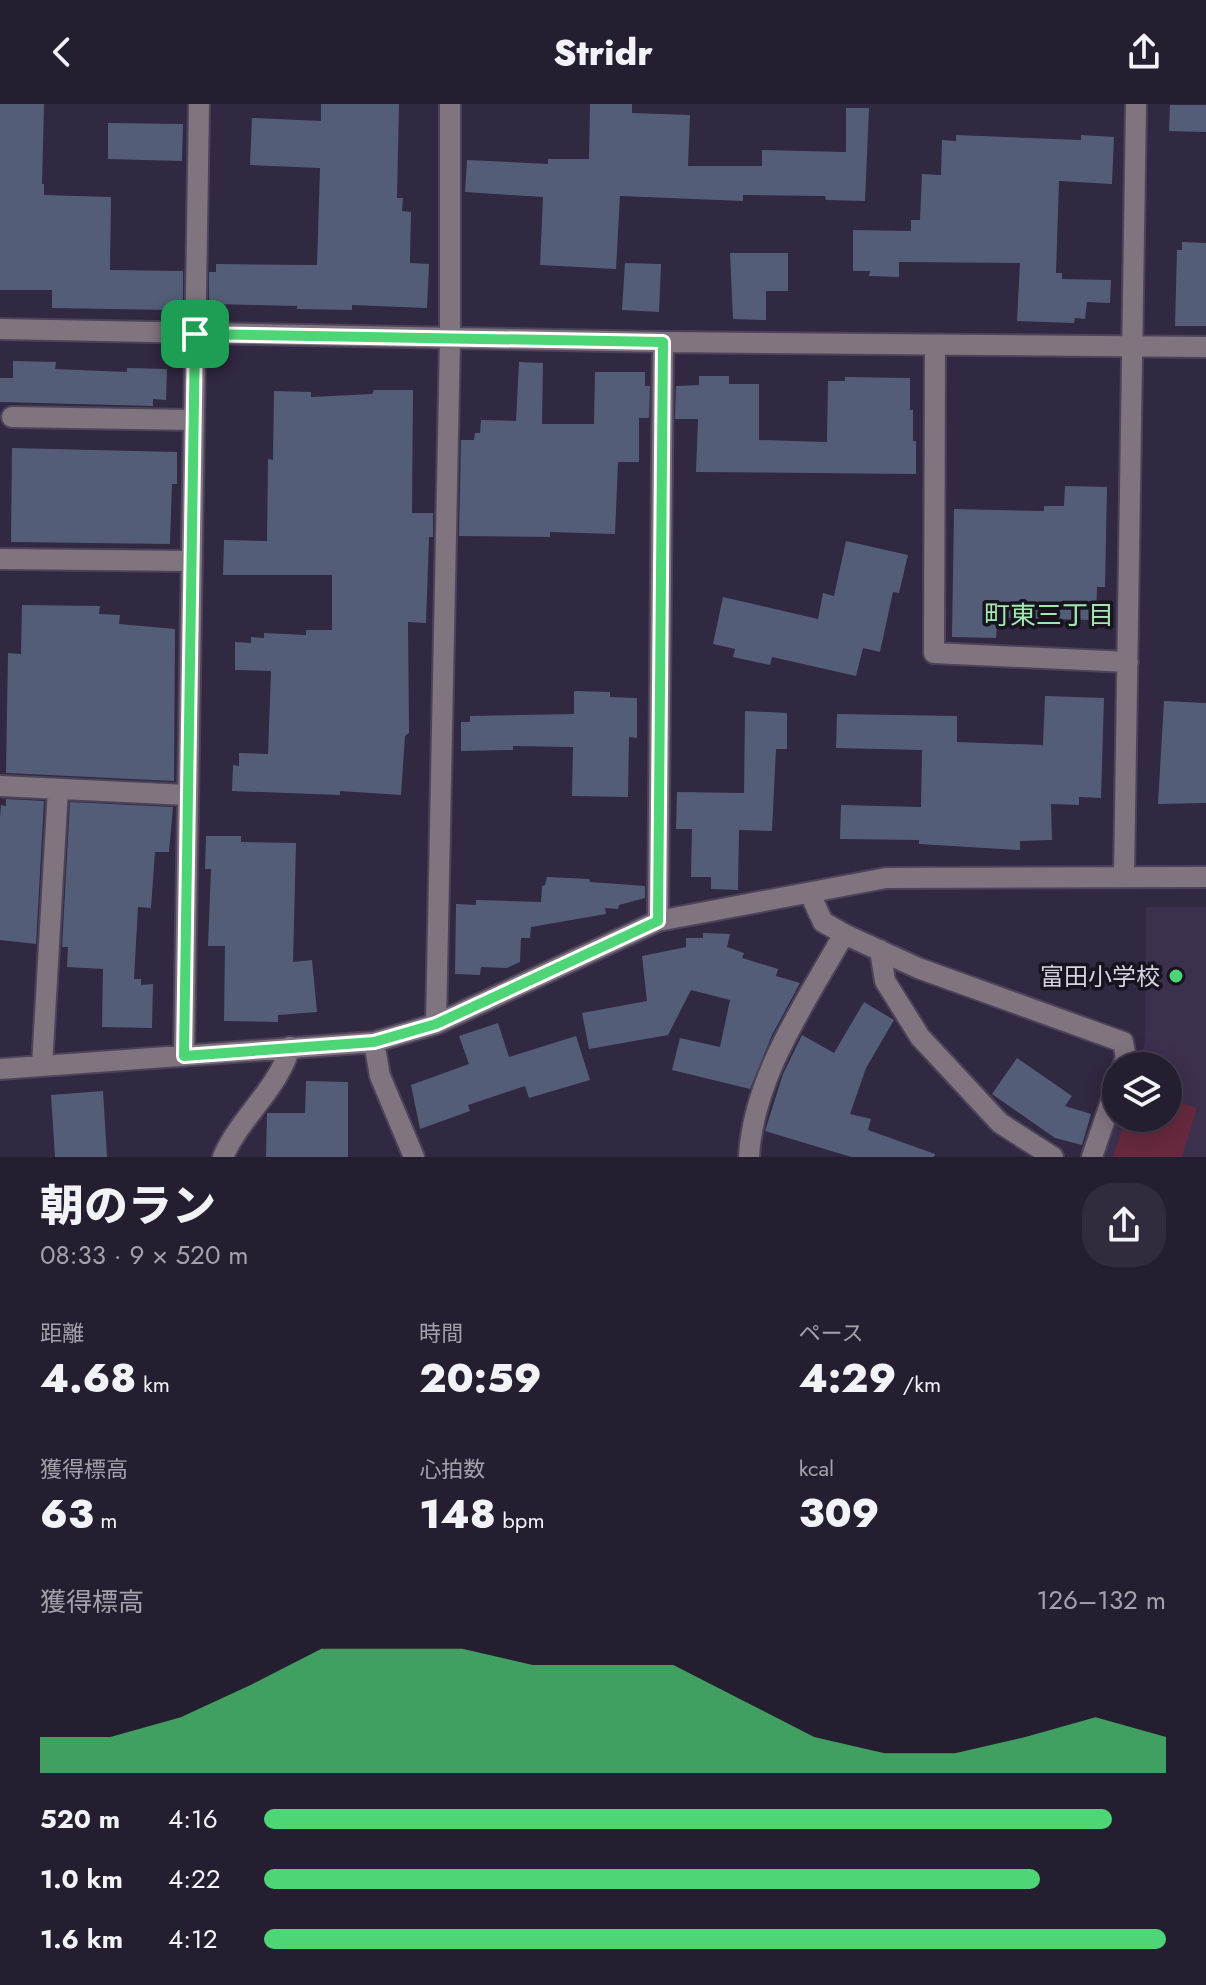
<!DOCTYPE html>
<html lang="ja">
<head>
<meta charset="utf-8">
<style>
	body { margin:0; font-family:Jost,"Noto Sans JP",sans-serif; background:#312b3d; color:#f1f3f6; height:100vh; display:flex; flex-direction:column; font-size:30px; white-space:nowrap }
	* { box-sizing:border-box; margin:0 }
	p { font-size:26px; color:#a3a2ab }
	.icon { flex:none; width:44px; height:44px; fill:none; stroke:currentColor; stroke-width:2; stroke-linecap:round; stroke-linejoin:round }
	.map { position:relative; height:1053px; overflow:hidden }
	.sheet { display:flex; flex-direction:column; background:#251e31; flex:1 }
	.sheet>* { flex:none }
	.buttons { position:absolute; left:1102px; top:948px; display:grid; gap:16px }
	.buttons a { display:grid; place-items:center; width:80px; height:80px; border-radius:50%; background:#251e31; box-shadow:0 4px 20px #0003,0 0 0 2px #423c4d; font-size:40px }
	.pin { position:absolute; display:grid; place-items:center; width:68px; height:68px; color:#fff; margin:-34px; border-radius:16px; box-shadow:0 4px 12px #0006 }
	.round { display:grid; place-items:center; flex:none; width:84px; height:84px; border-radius:32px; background:#312b3d }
	.overview { display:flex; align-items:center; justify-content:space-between; height:136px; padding:0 40px }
	h1 { font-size:44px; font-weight:800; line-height:60px }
	.metrics { display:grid; grid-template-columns:repeat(3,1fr); gap:12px; height:136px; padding:8px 40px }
	.metrics div { display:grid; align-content:center }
	.metrics b { font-size:40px; font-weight:800 }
	.metrics small { font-size:22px; font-weight:400 }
	.metrics p { font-size:22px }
	.chart { height:224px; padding:16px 40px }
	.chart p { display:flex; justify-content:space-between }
	.chart svg { width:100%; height:144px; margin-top:8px; fill:#4ed676; opacity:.7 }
	ul { padding:0 40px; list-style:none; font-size:26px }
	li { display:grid; grid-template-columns:128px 96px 1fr; align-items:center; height:60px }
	li i { height:20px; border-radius:10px; background:#4ed676 }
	header { display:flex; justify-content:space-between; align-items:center; height:104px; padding:0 40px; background:#251e31; font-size:36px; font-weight:800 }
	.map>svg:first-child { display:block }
	.built { fill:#3c304f }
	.green { fill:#66293e }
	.building { fill:#545d78 }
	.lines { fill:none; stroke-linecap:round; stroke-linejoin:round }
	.minor-casing { stroke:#4c435b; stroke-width:24 }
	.minor { stroke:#80747e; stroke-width:20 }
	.route-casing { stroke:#fff; stroke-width:16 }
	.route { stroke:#4ed676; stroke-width:10 }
	.poi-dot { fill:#4ed676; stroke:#17131f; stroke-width:3 }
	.labels { text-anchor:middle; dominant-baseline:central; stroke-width:7; stroke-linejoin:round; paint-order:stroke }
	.poi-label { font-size:24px; fill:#d7d2e2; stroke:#17131f; text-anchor:end }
	.neighbourhood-label { font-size:26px; fill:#a4e6b1; stroke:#17131f }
</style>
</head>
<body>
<header><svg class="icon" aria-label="back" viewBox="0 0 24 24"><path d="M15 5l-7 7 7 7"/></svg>Stridr<svg class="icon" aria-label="share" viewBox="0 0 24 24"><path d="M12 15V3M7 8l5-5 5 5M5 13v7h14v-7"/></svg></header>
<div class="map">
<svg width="1206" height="1053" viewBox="0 0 1206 1053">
	<rect width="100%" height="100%" fill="#312841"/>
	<!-- built -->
	<path class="built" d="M 1146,803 L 1206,803 L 1206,1053 L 1104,1053 L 1118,1014 L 1168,1014 L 1168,962 L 1137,962 L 1145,940 Z"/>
	<!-- green -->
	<path class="green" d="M 1168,995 L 1197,1004 L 1182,1053 L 1113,1053 L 1126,1014 L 1168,1014 Z"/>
	<!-- building -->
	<path class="building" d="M 0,0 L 44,0 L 42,80 L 44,80 L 44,91 L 111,93 L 110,166 L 183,167 L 183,200 L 172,200 L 172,206 L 52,204 L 52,186 L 0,186 Z
		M 321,0 L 399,0 L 397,94 L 403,94 L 402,107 L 411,108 L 410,159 L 429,160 L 427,204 L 352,201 L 352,206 L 297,205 L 297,202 L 209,200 L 209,168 L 216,168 L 216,160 L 317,161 L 320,64 L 250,61 L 252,14 L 321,17 Z
		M 590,0 L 632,0 L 632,9 L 690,11 L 688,62 L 762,62 L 762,46 L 846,48 L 846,4 L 869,4 L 865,97 L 826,96 L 825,92 L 743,91 L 743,97 L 620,92 L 616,165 L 540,161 L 543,93 L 465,88 L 467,56 L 548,60 L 548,55 L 589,55 Z
		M 1170,1 L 1206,1 L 1206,28 L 1169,27 Z
		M 108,19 L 183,20 L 182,57 L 108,55 Z
		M 956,31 L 1081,36 L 1081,31 L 1114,33 L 1112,80 L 1059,77 L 1056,169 L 1062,169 L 1062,175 L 1111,176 L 1110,199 L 1087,198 L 1085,215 L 1075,214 L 1074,219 L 1017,217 L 1020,159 L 899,158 L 899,173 L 869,172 L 870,167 L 853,167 L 853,126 L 911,127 L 911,116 L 920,116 L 922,70 L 941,71 L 942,36 L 956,37 Z
		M 1182,138 L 1206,139 L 1206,222 L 1175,222 L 1177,146 L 1182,146 Z
		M 730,149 L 788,149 L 788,187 L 766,187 L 766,216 L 733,215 Z
		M 625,159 L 661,160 L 659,208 L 622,206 Z
		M 13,257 L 56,258 L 55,265 L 127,268 L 127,264 L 167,265 L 166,296 L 153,295 L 153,302 L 0,298 L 0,274 L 13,274 Z
		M 519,258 L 543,259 L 542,320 L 594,320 L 595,268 L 645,268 L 645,282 L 650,282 L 649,314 L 639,314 L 639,358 L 618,358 L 615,430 L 550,428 L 550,433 L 459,432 L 461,336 L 474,336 L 475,329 L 480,329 L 481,316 L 516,317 Z
		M 699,272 L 729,272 L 729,280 L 759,280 L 759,336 L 827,338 L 828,277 L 845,277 L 845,273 L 910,274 L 910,306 L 913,306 L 913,337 L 916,337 L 916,370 L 696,368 L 698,315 L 675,315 L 676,282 L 699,281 Z
		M 374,286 L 413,286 L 412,409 L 433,409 L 433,433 L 429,433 L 426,519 L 408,518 L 409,629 L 405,632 L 401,691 L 340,687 L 340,691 L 232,687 L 233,661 L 239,662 L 239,649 L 268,650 L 271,567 L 235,566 L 235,538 L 251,539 L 251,533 L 264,534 L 264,529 L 306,531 L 306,526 L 332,526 L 332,471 L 223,471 L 224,436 L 267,437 L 268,355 L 273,356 L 274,287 L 311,288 L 311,293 L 372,290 Z
		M 12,344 L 177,348 L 177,380 L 172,380 L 170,440 L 11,438 Z
		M 1065,382 L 1107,383 L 1105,483 L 1097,483 L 1096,516 L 1006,514 L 1005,522 L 997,522 L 996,534 L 952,533 L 954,405 L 1044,407 L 1044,402 L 1064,402 Z
		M 846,437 L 908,451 L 899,489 L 893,488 L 880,548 L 863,544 L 856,572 L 772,553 L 770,561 L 733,553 L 735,545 L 713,540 L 723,493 L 818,515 L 823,489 L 834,492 Z
		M 22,501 L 100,502 L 99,510 L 120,511 L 119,520 L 175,525 L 174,677 L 6,669 L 8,549 L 21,550 Z
		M 574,587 L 610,588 L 610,593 L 637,594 L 637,634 L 629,633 L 628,693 L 572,692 L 573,643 L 513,642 L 513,646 L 461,647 L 461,618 L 470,618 L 470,612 L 574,610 Z
		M 1045,592 L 1104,594 L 1101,694 L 1079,693 L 1079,701 L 1051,700 L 1052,736 L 1020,737 L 1020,746 L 919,740 L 919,736 L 840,735 L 841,701 L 921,703 L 922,646 L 836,644 L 837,610 L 957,612 L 957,638 L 1043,641 Z
		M 1164,597 L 1206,599 L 1206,699 L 1158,700 Z
		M 745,607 L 787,609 L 787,645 L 776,645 L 772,727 L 739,726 L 738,786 L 711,785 L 711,773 L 691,773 L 692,725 L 676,725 L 677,688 L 744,689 Z
		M 6,695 L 44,697 L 36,840 L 0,836 L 0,714 L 1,701 L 6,702 Z
		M 70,698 L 173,703 L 169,748 L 155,748 L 151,804 L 138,803 L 134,875 L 141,875 L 141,881 L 153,880 L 152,924 L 102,923 L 103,865 L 67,863 L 68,843 L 62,843 Z
		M 206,732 L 241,732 L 241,738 L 296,739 L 293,858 L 312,856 L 317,908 L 278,911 L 278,918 L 224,917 L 225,842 L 208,842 L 211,765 L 205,765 Z
		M 547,773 L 589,775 L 590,778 L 645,782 L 645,794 L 619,801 L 618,805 L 605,804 L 606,810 L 531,823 L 530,834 L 521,834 L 520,858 L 507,864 L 481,863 L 480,871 L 455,870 L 456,800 L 476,801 L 476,796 L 541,798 L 542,782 L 545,781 Z
		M 703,829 L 730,830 L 727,843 L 744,849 L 742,854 L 778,865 L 776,872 L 800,879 L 772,931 L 750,985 L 672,966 L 680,934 L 720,943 L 730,896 L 691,886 L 668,931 L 589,945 L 582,909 L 647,897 L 642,852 L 686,843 L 686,834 L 703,834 Z
		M 864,898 L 894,916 L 866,964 L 850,1010 L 871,1015 L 868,1026 L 935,1050 L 934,1053 L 851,1053 L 765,1027 L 783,970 L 802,931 L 834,949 Z
		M 498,919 L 509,953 L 576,932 L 590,976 L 529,994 L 525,982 L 468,1001 L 470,1007 L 420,1025 L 411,981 L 469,960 L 459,932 Z
		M 1017,954 L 1072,992 L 1065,1002 L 1091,1010 L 1082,1041 L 1055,1034 L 992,990 Z
		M 306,977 L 348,978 L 348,1053 L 266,1053 L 267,1009 L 305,1009 Z
		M 103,987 L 107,1053 L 55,1053 L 51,991 Z"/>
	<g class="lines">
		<defs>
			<path id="minor" d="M 0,225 L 663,238 L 1206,243
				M 935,241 L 934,549 L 1128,558
				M 12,313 L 194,316
				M 0,455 L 192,457
				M 0,682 L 187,691
				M 1124,771 L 1136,0
				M 810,790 L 823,818 L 844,830 L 918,864 L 1123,938 L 1126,954 L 1123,962
				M 658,817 L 663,238
				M 880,846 L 885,877 L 920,933 L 1000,1019 L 1053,1053
				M 436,920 L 450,235 L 450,0
				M 374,938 L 380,972 L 414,1053
				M 184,952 L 199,0
				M 42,962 L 58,685
				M 0,965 L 374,938 L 436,920 L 658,817 L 886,774 L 1206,773
				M 223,1053 C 240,1013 279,984 290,943
				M 749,1053 C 753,973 806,898 844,830
				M 1092,1053 L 1116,983"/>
		</defs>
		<!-- minor casing -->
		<use href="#minor" class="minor-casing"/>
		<!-- minor -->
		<use href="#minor" class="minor"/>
	</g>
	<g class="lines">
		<defs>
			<path id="route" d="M 195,230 L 663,238 L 658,817 L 436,920 L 374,938 L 184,952 Z"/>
		</defs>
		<!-- route casing -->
		<use href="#route" class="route-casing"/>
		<!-- route -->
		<use href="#route" class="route"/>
	</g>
	<!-- markers -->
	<circle class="poi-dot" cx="1176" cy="872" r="8"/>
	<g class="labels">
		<!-- poi labels -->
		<g class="poi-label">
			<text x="1160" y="872">富田小学校</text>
		</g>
		<!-- neighbourhood labels -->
		<g class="neighbourhood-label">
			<text x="1049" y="511">町東三丁目</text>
		</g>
	</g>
</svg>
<div class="buttons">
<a><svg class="icon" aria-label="layers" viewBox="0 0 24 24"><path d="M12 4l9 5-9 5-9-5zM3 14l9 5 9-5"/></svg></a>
</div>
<div class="pin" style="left:195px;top:230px;background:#1e9e55"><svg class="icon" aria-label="arrive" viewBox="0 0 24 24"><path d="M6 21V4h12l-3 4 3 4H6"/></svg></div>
</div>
<section class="sheet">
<div class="overview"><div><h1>朝のラン</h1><p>08:33 · 9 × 520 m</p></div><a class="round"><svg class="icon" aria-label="share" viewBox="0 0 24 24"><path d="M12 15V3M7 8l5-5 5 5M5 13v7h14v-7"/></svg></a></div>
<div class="metrics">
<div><p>距離</p><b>4.68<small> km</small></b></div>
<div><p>時間</p><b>20:59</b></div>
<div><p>ペース</p><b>4:29<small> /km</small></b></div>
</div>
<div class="metrics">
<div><p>獲得標高</p><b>63<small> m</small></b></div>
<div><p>心拍数</p><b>148<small> bpm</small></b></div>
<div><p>kcal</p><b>309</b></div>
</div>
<div class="chart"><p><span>獲得標高</span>126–132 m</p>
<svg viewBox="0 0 160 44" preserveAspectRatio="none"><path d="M0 44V33L10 33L20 27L30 17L40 6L50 6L60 6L70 11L80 11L90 11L100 22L110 33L120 38L130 38L140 33L150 27L160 33V44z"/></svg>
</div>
<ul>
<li><b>520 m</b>4:16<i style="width:94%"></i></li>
<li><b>1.0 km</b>4:22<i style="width:86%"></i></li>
<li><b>1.6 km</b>4:12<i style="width:100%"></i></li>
</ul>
</section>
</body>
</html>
